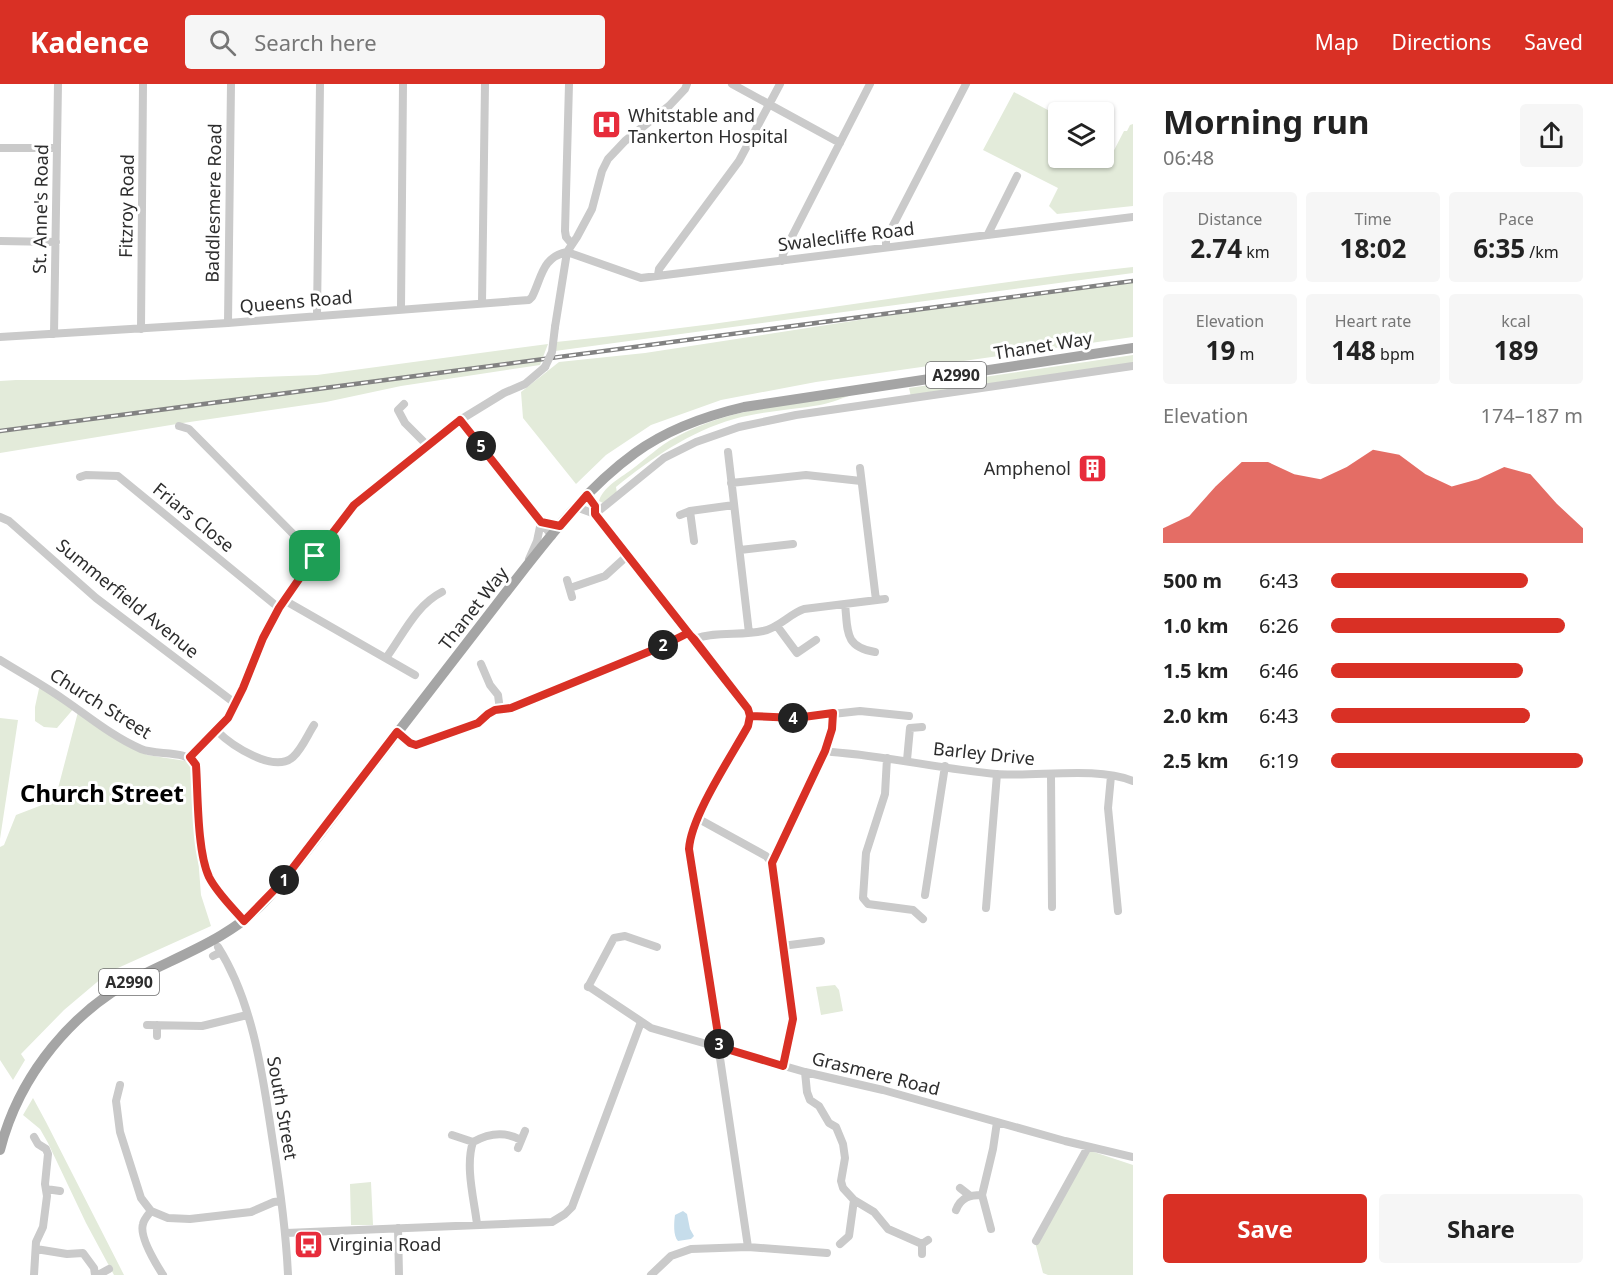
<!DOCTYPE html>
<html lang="en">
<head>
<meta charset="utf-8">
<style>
	body { margin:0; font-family:"Noto Sans",sans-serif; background:#f6f6f6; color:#222; height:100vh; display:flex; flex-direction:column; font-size:22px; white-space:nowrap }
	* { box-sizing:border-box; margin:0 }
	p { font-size:20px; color:#767676 }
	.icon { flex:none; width:33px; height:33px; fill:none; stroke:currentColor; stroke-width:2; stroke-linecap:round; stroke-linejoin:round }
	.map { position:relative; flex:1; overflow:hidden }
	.panel { display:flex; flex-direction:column; background:#fff; width:480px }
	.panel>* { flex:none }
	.buttons { position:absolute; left:1048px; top:18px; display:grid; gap:12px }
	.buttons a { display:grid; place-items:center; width:66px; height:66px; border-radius:6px; background:#fff; box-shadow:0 2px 4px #0004; font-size:30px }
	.pin { position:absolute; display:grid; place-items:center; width:51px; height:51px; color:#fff; margin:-26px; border-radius:12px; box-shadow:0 3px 9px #0006 }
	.km { position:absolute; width:30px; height:30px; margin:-15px; border-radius:50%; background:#222; color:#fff; font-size:16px; line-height:30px; text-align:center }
	.round { display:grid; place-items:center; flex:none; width:63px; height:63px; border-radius:6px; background:#f6f6f6 }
	.overview { display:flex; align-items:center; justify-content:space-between; height:102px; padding:0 30px }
	h1 { font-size:33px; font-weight:700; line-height:45px }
	.metrics { display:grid; grid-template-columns:repeat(3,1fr); gap:9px; height:102px; padding:6px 30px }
	.metrics div { display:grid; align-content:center; border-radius:6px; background:#f6f6f6; text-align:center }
	.metrics b { font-size:26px; font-weight:700 }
	.metrics small { font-size:16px; font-weight:400 }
	.metrics p { font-size:16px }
	.chart { height:168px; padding:12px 30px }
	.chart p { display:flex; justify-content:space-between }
	.chart svg { width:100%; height:108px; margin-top:6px; fill:#d93025; opacity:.7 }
	.cta { display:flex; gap:12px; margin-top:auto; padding:12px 30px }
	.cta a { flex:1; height:69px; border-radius:6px; background:#d93025; color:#fff; font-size:24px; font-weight:700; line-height:69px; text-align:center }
	.cta a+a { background:#f6f6f6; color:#222 }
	ul { padding:0 30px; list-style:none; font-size:20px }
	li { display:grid; grid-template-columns:96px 72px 1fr; align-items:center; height:45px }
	li i { height:15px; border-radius:8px; background:#d93025 }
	header { display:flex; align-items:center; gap:36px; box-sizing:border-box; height:84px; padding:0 30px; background:#d93025; color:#fff }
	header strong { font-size:28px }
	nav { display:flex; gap:33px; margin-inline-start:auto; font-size:21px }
	.search { width:420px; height:54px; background:#f6f6f6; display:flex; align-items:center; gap:15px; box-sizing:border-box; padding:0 21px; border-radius:6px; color:#767676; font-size:22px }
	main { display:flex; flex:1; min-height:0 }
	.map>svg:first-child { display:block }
	.green { fill:#e3ebda }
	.water { fill:#c6ddeb }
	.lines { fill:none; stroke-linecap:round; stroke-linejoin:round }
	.minor { stroke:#cacaca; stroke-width:8 }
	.major { stroke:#a5a5a5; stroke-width:10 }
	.rail-casing { stroke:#828282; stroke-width:4.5 }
	.rail { stroke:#fff; stroke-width:2; stroke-dasharray:7; stroke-linecap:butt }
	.minor-bridge { stroke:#cacaca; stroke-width:8 }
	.route-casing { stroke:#fff; stroke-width:12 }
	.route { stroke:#d93025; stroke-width:8 }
	.labels { text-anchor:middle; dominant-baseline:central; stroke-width:6; stroke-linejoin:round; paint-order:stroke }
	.shield { fill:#fff; stroke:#6c6c6c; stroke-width:1.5 }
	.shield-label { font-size:16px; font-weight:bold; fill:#2d2d2d }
	.poi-label { font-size:18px; fill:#2d2d2d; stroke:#fff; text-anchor:start }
	.street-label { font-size:18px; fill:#2d2d2d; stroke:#fff }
	.district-label { font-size:24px; font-weight:bold; fill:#000; stroke:#fff }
</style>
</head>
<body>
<header>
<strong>Kadence</strong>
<div class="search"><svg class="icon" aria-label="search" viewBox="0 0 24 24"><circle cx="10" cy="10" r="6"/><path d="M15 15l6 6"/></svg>Search here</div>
<nav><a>Map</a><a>Directions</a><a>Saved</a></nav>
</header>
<main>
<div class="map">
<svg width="1133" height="1191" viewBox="0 0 1133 1191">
	<rect width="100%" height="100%" fill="#fff"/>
	<!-- green -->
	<path class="green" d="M 1014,8 L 1059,32 L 1059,74 L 1103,74 L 1109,76 L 1124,47 L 1127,47 L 1130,41 L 1133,40 L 1133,122 L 1057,130 L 1049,122 L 1058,104 L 983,66 Z
		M 1133,183 L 1133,189 L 555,267 L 556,258 C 749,240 940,203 1133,183 Z
		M 1133,198 L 1133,253 L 816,298 L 721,316 L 651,341 L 606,371 L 576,400 L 523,334 L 521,308 L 559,278 L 645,269 L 898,230 Z
		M 548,260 L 540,281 L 401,302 L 326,318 L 183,339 L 0,369 L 0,297 L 16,296 L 184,296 L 317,291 Z
		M 1133,271 L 1133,280 L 911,313 L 909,304 Z
		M 855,310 C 844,313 832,319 820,321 C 792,326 762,327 734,335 C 689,348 652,374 616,403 L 617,409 L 603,419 L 599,417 C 603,403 620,394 631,386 C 646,375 660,361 676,353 C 730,324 795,319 855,310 Z
		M 40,600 L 75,623 L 57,644 L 44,643 L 35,637 L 35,623 Z
		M 78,628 L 147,671 L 186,677 L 191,682 L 201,811 L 211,842 L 109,888 L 64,926 L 21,970 L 25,976 L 13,996 L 0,976 L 0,763 L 4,761 L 16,731 L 55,716 Z
		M 0,634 L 18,636 L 0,755 Z
		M 835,901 L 839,906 L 843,927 L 821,931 L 816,903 Z
		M 33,1014 L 46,1038 L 124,1191 L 114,1191 L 86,1139 L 48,1059 L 40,1045 L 23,1031 Z
		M 1088,1066 L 1133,1081 L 1133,1191 L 1048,1191 L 1043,1189 L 1035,1158 Z
		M 371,1098 L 373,1141 L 351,1141 L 350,1100 Z"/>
	<!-- water -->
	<path class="water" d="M 683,1127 L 687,1130 L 690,1145 L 694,1152 L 691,1155 L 678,1157 C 673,1152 674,1138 675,1131 Z"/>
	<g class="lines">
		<!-- minor -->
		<path class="minor" d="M 569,0 L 565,147 L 566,153 L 571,159
			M 732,0 L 840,59
			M 0,64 L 57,64
			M 988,150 L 1017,92
			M 0,157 L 56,158
			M 886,163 L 886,155 L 966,0
			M 567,168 L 641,194 L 1133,133
			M 782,177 L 783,170 L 870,0
			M 658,191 L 659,185 L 739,77 L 780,0
			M 482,219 L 485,0
			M 401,225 L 403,0
			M 317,231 L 320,0
			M 228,239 L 231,0
			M 555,243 L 567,168 L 577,153 L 592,125 L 602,87 L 608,75 L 625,57 L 669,22 L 685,5 L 687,0
			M 141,245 L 143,0
			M 54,250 L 58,0
			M 0,253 L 228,239 L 529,216 L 532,213 C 542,193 542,173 567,168
			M 404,320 L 398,326 L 405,339 L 427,361
			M 460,336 L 552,452
			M 179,342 L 189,345 L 315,472
			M 728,368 L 749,549
			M 860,384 L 876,516
			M 80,393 L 86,391 L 118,392 L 279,524
			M 731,399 L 806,391 L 861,397
			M 587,411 L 595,422 L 595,430
			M 576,423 L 595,430 L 748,625 L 750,632 L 748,642 L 697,734 L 690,755 L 689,765 L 748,1163
			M 690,427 L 694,457
			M 595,430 L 664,374 L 696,358 L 739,343 L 796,331 L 1133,282
			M 680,431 L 690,427 L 734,421
			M 0,433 L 9,437 L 96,514 L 236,620
			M 740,466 L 793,460
			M 529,475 L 537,457 L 541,438
			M 567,496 L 572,513
			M 570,504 L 605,492 L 627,472
			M 284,516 L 415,591
			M 845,520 C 848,547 844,563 875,568
			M 777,542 L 797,569 L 816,556
			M 694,555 C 716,547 740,552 763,547 C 779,544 789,530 804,525 L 885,515
			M 386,574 C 403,551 416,521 442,508
			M 0,576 C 21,589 43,601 63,615 C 88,632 113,653 141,665 C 157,672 187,665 196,681 C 198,710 197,768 209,793 C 217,809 233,824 244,837
			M 481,580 L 490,601 L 498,611 L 500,626
			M 750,632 L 796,634 L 860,627 L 909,632
			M 217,647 C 231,661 274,690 293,673 C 302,665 308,650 314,641
			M 397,648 L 410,659 L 416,661 L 478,639 L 487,630 L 495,626 L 511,625 L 658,564 L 688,549
			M 832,668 C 887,672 941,685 996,690 C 1037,693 1097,682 1133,697
			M 190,673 L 228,634 L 243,605 L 263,554 L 279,524 L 315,472 L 354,421 L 460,336 L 504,309 L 525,300 L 545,283
			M 887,674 L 885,710 L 866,769 L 863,814 L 868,820 L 913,826 L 923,835
			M 907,676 L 910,644 L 922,643
			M 1051,691 L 1052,823
			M 1111,692 L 1108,724 L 1118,827
			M 697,734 L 766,772 L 772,779 L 793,935 L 783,982
			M 772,779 L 825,667 L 832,645 L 833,629
			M 925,811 L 945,682
			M 986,824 L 997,690
			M 782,862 L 821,857
			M 218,863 C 254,920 263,994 273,1059 C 280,1103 286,1147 288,1191
			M 213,872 L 221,868
			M 588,902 L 651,944 L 805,988 L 883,1006 L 1065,1057 L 1133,1073
			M 588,903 L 614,854 L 625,852 L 657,863
			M 147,941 L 202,942 L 247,931
			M 157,952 L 157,941
			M 805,988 L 807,1008 L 810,1016 L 819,1022 L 829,1039 L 836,1043 L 843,1060 L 845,1074 L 841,1097 L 843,1104 L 854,1116 L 874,1128 L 888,1145 L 922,1160
			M 120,1001 L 116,1017 L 120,1048 L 141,1114 L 151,1127 L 168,1134 L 190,1135 L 251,1128 L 274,1118 L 281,1117
			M 452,1051 L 473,1058
			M 518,1064 L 525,1047
			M 960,1104 L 969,1111
			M 46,1105 L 60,1107
			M 956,1126 C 961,1113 970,1111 982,1111
			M 151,1127 C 148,1131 144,1135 143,1140 C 139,1152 156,1180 163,1191
			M 477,1140 C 474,1115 465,1082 473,1058 C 489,1049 505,1047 521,1056
			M 398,1144 L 399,1191
			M 991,1145 L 982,1111 L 993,1065 L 997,1038
			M 286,1149 L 552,1138 L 565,1130 L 572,1123 L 641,938
			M 1036,1157 L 1088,1063
			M 840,1160 L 849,1152 L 854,1116
			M 36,1165 L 67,1170 L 83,1169 L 94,1184 L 95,1191
			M 922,1170 L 922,1160 L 928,1156
			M 34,1191 L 36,1158 L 43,1143 L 47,1112 L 45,1100 L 48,1070 L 46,1065 L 38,1060 L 34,1053
			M 98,1191 L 109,1185
			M 651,1191 L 671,1172 L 691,1165 L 748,1163 L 827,1169"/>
		<!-- major -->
		<path class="major" d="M 0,1066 C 19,991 73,925 142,891 C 186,869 233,852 266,816 C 302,777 332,733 364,692 C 409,633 455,575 500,516 C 541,464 581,408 635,369 C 668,345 705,332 744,323 L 1133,264"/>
		<defs>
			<path id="rail" d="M 0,347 L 1133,197"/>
		</defs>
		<!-- rail casing -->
		<use href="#rail" class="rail-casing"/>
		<!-- rail -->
		<use href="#rail" class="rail"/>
		<!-- minor-bridge -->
		<path class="minor-bridge" d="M 545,283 L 552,268 L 555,243"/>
	</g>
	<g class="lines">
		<defs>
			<path id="route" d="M 315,472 L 279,524 L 263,554 L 243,604 L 228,634 L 190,673 L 196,681 C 198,710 197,767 209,793 C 217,809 233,824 244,837 L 282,798 L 397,648 L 410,659 L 416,661 L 478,639 L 488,630 L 495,626 L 511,624 L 658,564 L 688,549 L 694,555 L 748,625 L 750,632 L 748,642 C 731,673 691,732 689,765 L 720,963 L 783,982 L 793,935 L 772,779 L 825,667 L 832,645 L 833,629 L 796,634 L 750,632 L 748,625 L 741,616 L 595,430 L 595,422 L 587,411 L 560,442 L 541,438 L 460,336 L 354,421 L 315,472"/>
		</defs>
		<!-- route casing -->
		<use href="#route" class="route-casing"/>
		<!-- route -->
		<use href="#route" class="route"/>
	</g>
	<!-- icons -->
	<defs>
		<symbol id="hospital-square" viewBox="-11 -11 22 22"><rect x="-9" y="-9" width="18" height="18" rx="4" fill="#e72c3b" stroke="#fff"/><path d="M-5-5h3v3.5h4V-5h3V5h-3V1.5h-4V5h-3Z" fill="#fff"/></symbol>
		<symbol id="building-square" viewBox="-11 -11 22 22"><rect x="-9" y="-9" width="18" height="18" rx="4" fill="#e72c3b" stroke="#fff"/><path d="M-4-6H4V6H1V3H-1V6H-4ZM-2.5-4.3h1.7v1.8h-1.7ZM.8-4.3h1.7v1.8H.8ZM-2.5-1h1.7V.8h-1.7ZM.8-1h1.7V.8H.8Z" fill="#fff"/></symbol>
		<symbol id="bus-square" viewBox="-11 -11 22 22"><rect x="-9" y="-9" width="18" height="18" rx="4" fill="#e72c3b" stroke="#fff"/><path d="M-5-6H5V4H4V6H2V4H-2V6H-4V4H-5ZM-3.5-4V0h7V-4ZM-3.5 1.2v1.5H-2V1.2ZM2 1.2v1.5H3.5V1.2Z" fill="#fff"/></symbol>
	</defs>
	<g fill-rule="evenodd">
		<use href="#hospital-square" x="590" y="24" width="33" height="33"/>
		<use href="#building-square" x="1076" y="368" width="33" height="33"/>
		<use href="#bus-square" x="292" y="1144" width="33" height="33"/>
	</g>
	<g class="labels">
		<!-- shield labels -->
		<g class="shield">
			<rect x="926" y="278" width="60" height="26" rx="4.5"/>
			<rect x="99" y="885" width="60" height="26" rx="4.5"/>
		</g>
		<g class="shield-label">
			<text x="956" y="291">A2990</text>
			<text x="129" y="898">A2990</text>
		</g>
		<!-- poi labels -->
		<g class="poi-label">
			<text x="628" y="31">Whitstable and<tspan x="628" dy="21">Tankerton Hospital</tspan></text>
			<text x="1071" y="384" text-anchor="end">Amphenol</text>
			<text x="329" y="1160">Virginia Road</text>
		</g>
		<!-- street labels -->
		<g class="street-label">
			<text transform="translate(213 119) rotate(-89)">Baddlesmere Road</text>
			<text transform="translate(126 122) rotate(-89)">Fitzroy Road</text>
			<text transform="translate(40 125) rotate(-89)">St. Anne's Road</text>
			<text transform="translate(846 152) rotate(-7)">Swalecliffe Road</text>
			<text transform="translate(296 217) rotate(-5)">Queens Road</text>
			<text transform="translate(1043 261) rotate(-9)">Thanet Way</text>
			<text transform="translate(194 433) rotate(39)">Friars Close</text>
			<text transform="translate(128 514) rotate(39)">Summerfield Avenue</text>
			<text transform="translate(473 524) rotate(-52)">Thanet Way</text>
			<text transform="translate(101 619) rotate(32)">Church Street</text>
			<text transform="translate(984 669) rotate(6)">Barley Drive</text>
			<text transform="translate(876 989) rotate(14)">Grasmere Road</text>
			<text transform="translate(283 1024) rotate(80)">South Street</text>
		</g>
		<!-- district labels -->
		<g class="district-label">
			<text x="102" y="708">Church Street</text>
		</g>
	</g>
</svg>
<div class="buttons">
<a><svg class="icon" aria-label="layers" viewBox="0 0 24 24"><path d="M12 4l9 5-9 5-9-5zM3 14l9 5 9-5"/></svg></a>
</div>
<div class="pin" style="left:315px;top:472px;background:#1e9e55"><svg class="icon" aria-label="arrive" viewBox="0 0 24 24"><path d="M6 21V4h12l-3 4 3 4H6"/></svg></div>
<b class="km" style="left:284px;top:796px">1</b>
<b class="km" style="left:663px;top:561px">2</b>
<b class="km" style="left:719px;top:960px">3</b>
<b class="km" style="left:793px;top:634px">4</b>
<b class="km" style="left:481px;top:362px">5</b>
</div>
<section class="panel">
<div class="overview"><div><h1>Morning run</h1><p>06:48</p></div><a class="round"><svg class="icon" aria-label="share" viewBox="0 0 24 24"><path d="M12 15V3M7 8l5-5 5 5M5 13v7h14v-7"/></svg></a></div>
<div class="metrics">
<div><p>Distance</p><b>2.74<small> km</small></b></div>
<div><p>Time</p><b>18:02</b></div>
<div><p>Pace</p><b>6:35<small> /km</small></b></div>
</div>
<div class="metrics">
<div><p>Elevation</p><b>19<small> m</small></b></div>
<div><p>Heart rate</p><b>148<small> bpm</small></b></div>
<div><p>kcal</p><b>189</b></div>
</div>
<div class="chart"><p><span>Elevation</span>174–187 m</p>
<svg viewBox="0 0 160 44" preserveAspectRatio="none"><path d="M0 44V38L10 33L20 21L30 11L40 11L50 16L60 18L70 13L80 6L90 8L100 16L110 21L120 18L130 13L140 16L150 28L160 38V44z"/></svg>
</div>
<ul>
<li><b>500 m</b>6:43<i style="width:78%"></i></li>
<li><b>1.0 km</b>6:26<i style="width:93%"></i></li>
<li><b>1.5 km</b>6:46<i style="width:76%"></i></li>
<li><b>2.0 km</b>6:43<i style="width:79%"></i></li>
<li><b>2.5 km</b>6:19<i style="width:100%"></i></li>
</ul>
<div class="cta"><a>Save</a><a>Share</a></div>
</section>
</main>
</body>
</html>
